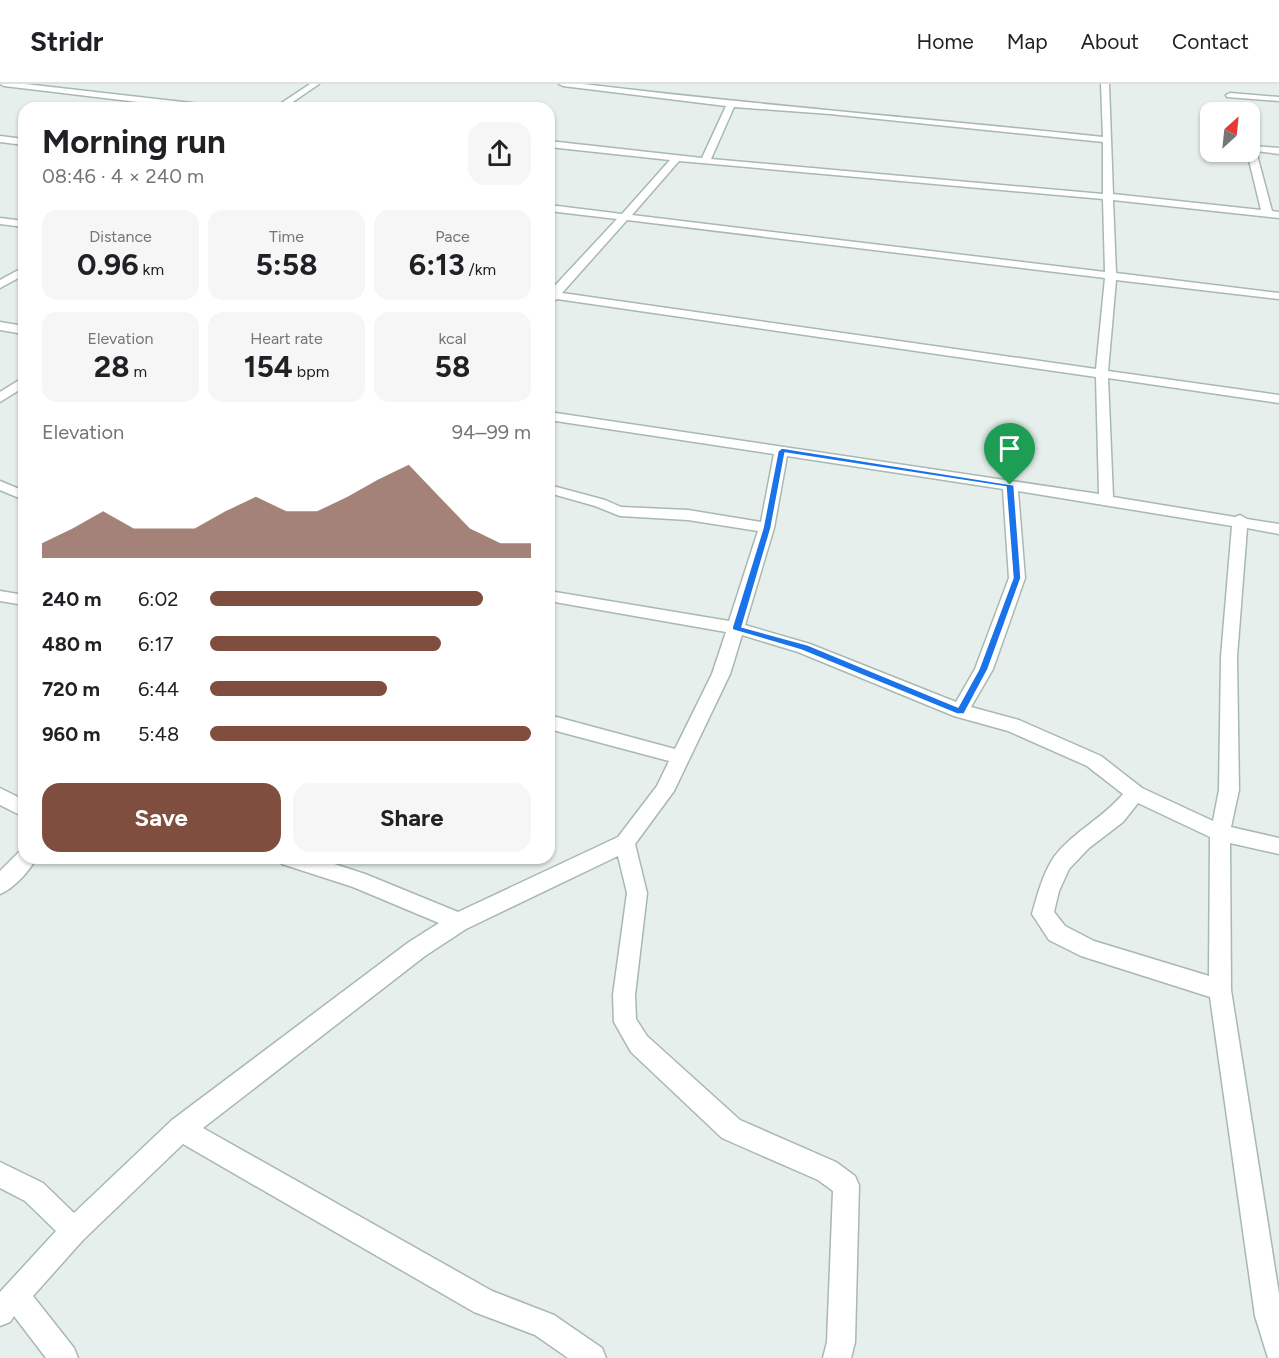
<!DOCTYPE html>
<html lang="en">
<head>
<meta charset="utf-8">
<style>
	body { margin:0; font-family:Figtree,sans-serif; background:#f6f6f6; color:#202124; height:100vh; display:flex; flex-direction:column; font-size:22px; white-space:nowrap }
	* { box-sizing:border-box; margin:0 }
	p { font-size:20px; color:#757577 }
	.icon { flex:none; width:33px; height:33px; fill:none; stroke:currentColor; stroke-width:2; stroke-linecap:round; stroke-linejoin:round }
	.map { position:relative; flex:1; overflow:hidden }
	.sheet { position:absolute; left:18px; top:18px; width:537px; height:762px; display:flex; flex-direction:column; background:#fff; border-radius:18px; box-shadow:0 2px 4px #0004 }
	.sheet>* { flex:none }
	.needle { width:39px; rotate:27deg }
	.controls { position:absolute; left:1200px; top:18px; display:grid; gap:12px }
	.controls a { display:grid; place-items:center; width:60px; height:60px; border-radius:12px; background:#fff; box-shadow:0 2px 4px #0004; font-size:30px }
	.pin { position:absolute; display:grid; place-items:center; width:51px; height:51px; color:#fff; margin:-62px -26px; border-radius:50% 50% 50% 0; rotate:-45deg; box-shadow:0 0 6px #0007 }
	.pin .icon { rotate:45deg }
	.round { display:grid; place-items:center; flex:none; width:63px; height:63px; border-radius:18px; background:#f6f6f6 }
	.summary { display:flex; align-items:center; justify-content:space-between; height:102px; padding:0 24px }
	h1 { font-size:33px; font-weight:700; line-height:45px }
	.stats { display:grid; grid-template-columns:repeat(3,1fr); gap:9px; height:102px; padding:6px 24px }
	.stats div { display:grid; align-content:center; border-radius:15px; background:#f6f6f6; text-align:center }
	.stats b { font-size:30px; font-weight:700 }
	.stats small { font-size:16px; font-weight:400 }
	.stats p { font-size:16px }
	.chart { height:168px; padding:12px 24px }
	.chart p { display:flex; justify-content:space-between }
	.chart svg { width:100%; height:108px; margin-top:6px; fill:#7f4e3f; opacity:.7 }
	.primary-button { display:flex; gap:12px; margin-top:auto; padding:12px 24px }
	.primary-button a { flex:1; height:69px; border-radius:18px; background:#7f4e3f; color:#fff; font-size:24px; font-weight:700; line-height:69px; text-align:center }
	.primary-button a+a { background:#f6f6f6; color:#202124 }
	ul { padding:0 24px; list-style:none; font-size:20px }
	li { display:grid; grid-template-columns:96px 72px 1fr; align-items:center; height:45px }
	li i { height:15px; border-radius:8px; background:#7f4e3f }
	header { display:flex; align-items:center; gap:36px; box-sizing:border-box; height:84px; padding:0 30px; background:#fff; border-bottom:2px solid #e0e0e0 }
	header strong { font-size:28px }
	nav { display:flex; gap:33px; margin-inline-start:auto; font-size:21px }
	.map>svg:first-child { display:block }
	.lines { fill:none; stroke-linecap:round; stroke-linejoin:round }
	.minor-casing { stroke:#a8b8b2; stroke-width:3 }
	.minor { fill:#fff; fill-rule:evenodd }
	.route { fill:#1a73e8; stroke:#fff; stroke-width:1.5; fill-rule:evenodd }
</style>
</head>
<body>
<header>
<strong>Stridr</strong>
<nav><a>Home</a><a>Map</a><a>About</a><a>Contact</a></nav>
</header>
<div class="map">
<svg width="1279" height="1274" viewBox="0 0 1279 1274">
	<rect width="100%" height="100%" fill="#e6efeb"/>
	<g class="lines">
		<defs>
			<path id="minor" d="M 0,0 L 25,0 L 209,21 L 213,24 L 188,24 L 4,2 Z
				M 310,0 L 319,0 L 284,24 L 274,24 Z
				M 559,0 L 583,0 C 756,21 930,35 1103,53 L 1101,0 L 1109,0 L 1113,110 L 1261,126 L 1247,68 L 1250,68 L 1250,57 L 1255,62 L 1279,64 L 1279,70 L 1256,67 L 1272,127 L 1279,128 L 1279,134 L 1113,116 L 1116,189 L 1279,209 L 1279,215 L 1116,196 L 1108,287 L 1279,311 L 1279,319 L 1108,294 L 1113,413 L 1235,433 L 1240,431 L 1247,435 L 1279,440 L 1279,450 L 1247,444 L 1237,573 L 1239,706 L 1231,743 L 1279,754 L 1279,770 L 1230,759 L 1231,906 L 1279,1210 L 1279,1274 L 1268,1274 L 1255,1232 L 1210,913 L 1081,872 L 1049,856 L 1032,830 C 1037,812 1043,789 1054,773 C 1073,748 1103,734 1123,710 L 1087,682 L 1008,647 L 954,632 L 798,568 L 742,551 L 730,590 L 674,707 L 635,760 L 647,809 L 635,911 L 636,935 L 647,952 L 740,1036 L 836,1078 L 855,1092 L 859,1101 L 855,1258 L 851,1274 L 823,1274 L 827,1258 L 833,1107 L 818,1096 L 722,1054 L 631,968 L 614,938 L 613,911 L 627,809 L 618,772 L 466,845 L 425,872 L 203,1044 L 492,1207 L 554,1231 L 602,1264 L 606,1274 L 568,1274 L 535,1251 L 474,1228 L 183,1060 L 83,1156 L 33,1212 L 74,1264 L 78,1274 L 46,1274 L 14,1232 L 10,1238 L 0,1242 L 0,1208 L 56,1147 L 25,1117 L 0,1104 L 0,1078 L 43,1099 L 74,1129 L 172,1036 L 409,858 L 439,839 L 353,803 L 282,780 L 279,774 L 316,774 L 365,790 L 458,828 L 618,753 L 657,702 L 669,677 L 549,645 L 549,631 L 675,665 L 712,590 L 726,548 L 549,517 L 549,507 L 729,537 L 758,447 L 688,436 L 620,432 L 595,422 L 549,409 L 549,401 L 605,416 L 621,423 L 688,426 L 761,438 L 774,370 L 549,336 L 549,328 L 1099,410 L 1096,293 L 557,215 L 549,220 L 549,208 L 617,135 L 549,127 L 549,121 L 622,130 L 670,76 L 549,63 L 549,57 L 702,74 L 726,22 L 563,2 ZM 734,23 L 830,30 L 1103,58 L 1103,110 L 711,75 ZM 679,77 L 1103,115 L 1105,188 L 632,131 ZM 627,136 L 1105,194 L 1096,285 L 562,209 ZM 787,372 L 1003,405 L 1009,494 L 975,585 L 956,618 L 810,560 L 745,541 L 774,444 ZM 1018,407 L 1232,442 L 1221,573 L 1219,706 L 1213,737 L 1142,704 L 1101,672 L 1019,636 L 971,623 L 993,585 L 1025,494 ZM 1138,719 L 1210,753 L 1209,892 L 1094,857 L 1065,842 L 1054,828 L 1059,807 L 1069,785 L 1089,764 L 1123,738 Z
				M 1230,9 L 1279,13 L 1279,17 L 1227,13 L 1226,11 Z
				M 0,52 L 24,55 L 24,61 L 0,58 Z
				M 0,134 L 24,137 L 24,143 L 0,140 Z
				M 24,183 L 24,191 L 0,204 L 0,196 Z
				M 0,238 L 24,242 L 24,250 L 0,246 Z
				M 24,293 L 24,303 L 0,318 L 0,308 Z
				M 0,397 L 24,407 L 24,416 L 0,406 Z
				M 0,507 L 24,511 L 24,521 L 0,517 Z
				M 0,704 L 24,716 L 24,733 L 0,721 Z
				M 24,766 L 24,774 L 36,774 C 30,787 13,805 0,810 L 0,787 L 19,768 Z"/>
		</defs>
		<!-- minor casing -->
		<use href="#minor" class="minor-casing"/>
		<!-- minor -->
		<use href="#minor" class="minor"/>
	</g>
	<!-- route -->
	<path class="route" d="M 782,364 L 1014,401 L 1021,494 L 988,585 L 964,630 L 957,630 L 801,566 L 733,546 L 732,544 L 763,444 L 778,367 ZM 785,369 L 1006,403 L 1013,494 L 979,585 L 958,623 L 808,561 L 742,543 L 771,444 Z"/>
</svg>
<div class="controls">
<a><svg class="needle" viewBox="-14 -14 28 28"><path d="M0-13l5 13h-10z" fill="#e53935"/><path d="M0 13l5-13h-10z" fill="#757577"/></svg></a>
</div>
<div class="pin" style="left:1010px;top:401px;background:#1e9e55"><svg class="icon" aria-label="arrive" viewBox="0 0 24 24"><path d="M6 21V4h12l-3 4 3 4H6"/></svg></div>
<section class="sheet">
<div class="summary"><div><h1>Morning run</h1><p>08:46 · 4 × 240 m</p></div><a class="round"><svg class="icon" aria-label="share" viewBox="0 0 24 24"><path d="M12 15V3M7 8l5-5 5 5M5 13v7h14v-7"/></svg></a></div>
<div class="stats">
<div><p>Distance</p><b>0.96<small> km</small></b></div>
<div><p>Time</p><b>5:58</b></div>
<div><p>Pace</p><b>6:13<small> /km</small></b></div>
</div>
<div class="stats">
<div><p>Elevation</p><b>28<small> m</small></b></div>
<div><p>Heart rate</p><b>154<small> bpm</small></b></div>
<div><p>kcal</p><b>58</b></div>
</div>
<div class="chart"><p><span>Elevation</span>94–99 m</p>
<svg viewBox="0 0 160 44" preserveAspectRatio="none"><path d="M0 44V38L10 32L20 25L30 32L40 32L50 32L60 25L70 19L80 25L90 25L100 19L110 12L120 6L130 19L140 32L150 38L160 38V44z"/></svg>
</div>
<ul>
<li><b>240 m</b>6:02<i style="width:85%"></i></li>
<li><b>480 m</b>6:17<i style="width:72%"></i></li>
<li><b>720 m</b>6:44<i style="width:55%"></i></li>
<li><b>960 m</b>5:48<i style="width:100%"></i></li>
</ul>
<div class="primary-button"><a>Save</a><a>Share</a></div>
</section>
</div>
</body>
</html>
